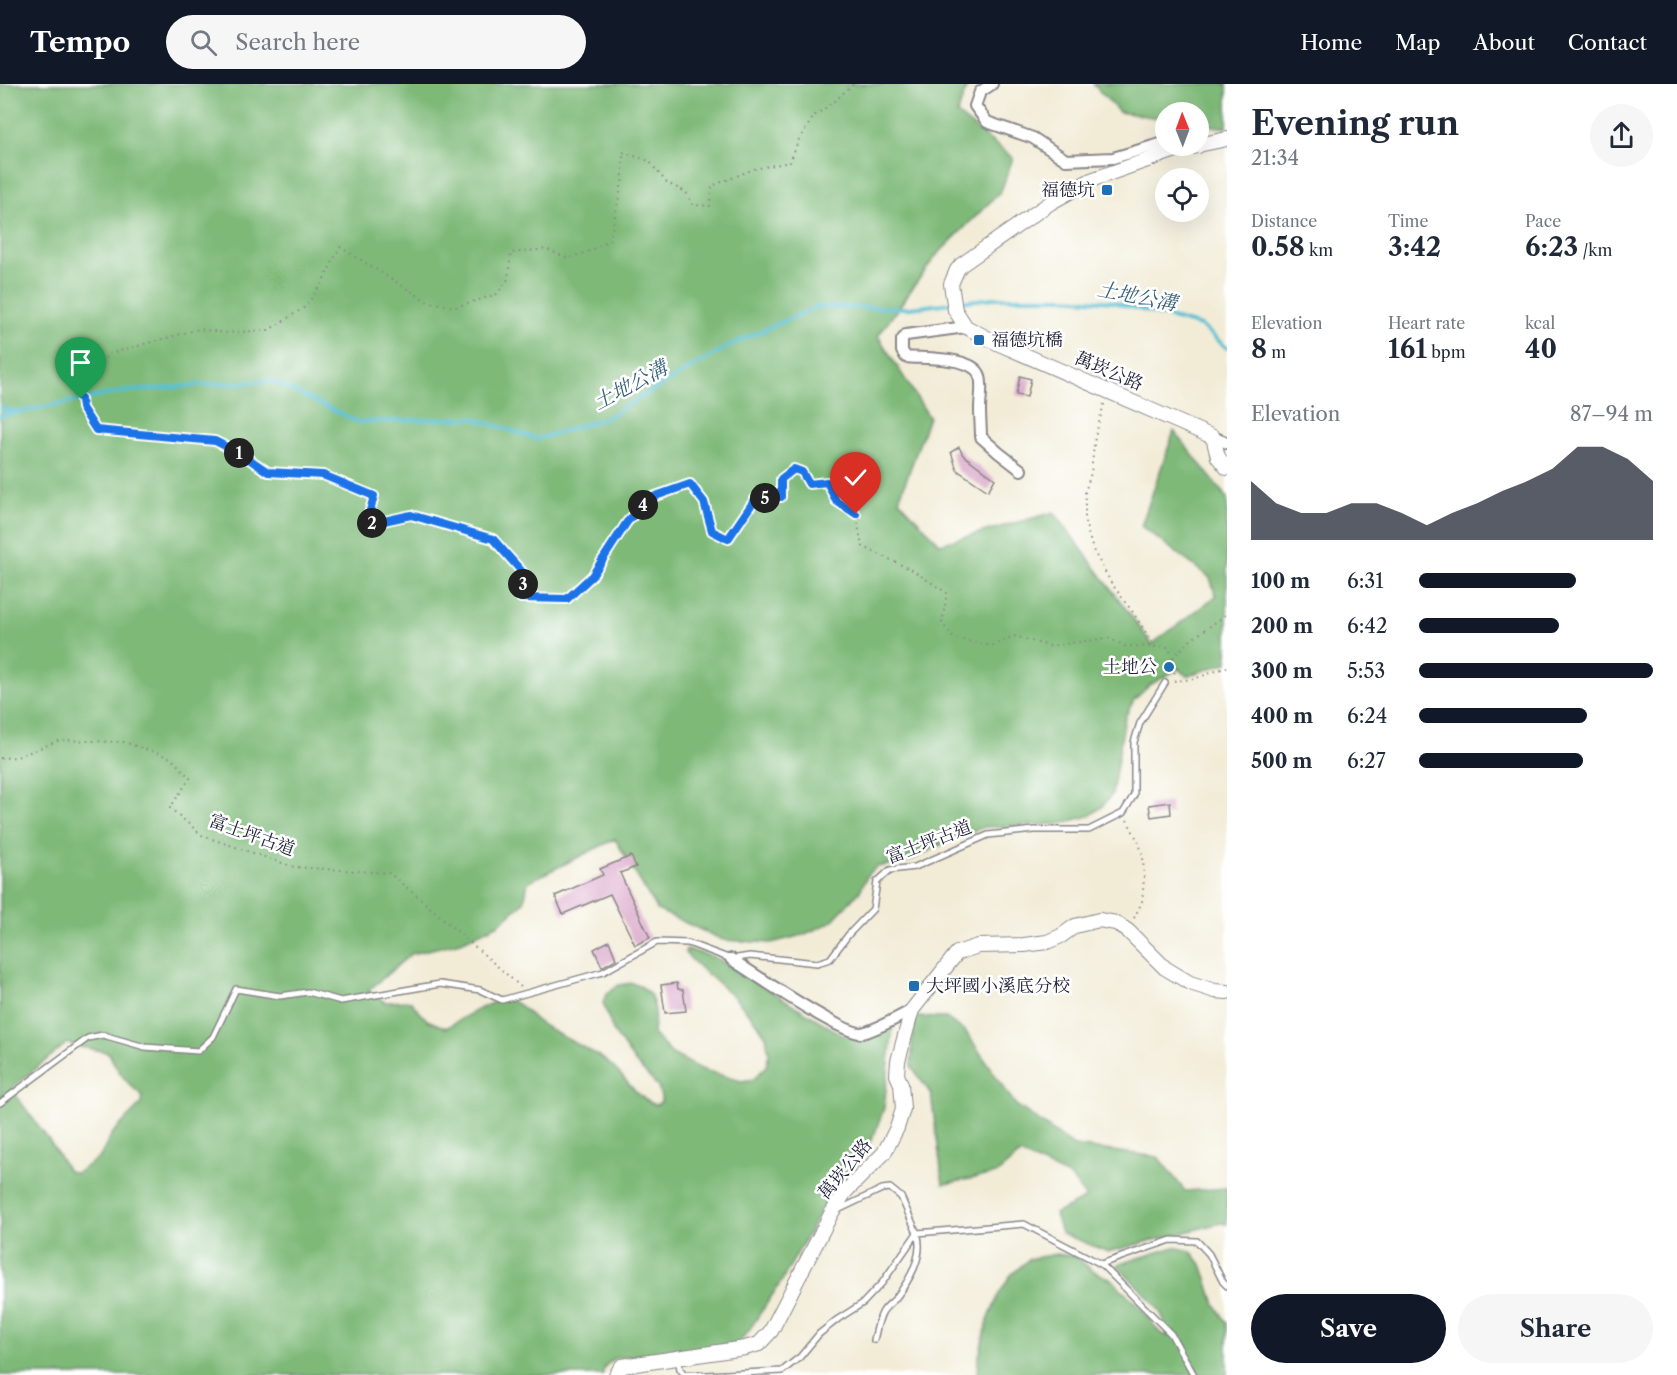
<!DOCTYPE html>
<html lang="en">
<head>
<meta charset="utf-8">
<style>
	body { margin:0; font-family:"Libre Caslon Text","Noto Serif TC",serif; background:#f6f6f7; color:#1f2937; height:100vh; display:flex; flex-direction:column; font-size:22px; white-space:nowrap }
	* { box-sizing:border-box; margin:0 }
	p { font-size:20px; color:#747a83 }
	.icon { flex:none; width:33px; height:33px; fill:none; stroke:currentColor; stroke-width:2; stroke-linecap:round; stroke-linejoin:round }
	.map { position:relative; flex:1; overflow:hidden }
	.sheet { display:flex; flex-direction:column; background:#fff; width:450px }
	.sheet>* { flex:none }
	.needle { width:39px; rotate:359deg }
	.controls { position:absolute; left:1155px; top:18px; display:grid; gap:12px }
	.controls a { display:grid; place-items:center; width:54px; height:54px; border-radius:50%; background:#fff; box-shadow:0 6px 24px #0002; font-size:30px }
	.pin { position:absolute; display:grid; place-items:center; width:51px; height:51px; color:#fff; margin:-62px -26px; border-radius:50% 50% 50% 0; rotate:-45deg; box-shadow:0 0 6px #0007 }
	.pin .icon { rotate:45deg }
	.km { position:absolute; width:30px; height:30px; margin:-15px; border-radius:50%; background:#222; color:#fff; font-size:16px; line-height:30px; text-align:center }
	.round { display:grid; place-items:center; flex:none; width:63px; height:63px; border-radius:32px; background:#f6f6f7 }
	.overview { display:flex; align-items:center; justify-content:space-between; height:102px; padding:0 24px }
	h1 { font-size:33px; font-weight:800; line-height:45px }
	.figures { display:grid; grid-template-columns:repeat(3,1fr); gap:9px; height:102px; padding:6px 24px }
	.figures div { display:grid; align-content:center }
	.figures b { font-size:26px; font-weight:800 }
	.figures small { font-size:16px; font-weight:400 }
	.figures p { font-size:16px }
	.chart { height:168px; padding:12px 24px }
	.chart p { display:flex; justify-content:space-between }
	.chart svg { width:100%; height:108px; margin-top:6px; fill:#111827; opacity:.7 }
	.primary-button { display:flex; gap:12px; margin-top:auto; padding:12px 24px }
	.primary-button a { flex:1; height:69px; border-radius:36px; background:#111827; color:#fff; font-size:24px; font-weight:800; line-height:69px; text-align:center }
	.primary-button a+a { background:#f6f6f7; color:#1f2937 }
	ul { padding:0 24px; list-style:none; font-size:20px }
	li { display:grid; grid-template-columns:96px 72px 1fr; align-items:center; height:45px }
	li i { height:15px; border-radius:8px; background:#111827 }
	header { display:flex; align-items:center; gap:36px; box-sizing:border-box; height:84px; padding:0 30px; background:#111827; color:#fff }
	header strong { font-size:28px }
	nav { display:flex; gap:33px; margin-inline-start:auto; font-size:21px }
	.search { width:420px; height:54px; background:#f6f6f7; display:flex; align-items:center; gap:15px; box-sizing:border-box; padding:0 21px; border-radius:33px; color:#747a83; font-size:22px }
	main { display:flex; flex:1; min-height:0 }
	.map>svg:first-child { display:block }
	.forest { fill:#7eb978; stroke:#506e5a; stroke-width:1.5; fill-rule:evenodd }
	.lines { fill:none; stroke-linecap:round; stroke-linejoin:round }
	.stream { stroke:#55bed2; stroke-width:4 }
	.building { fill:#dba9cb }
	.service-casing { stroke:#8a8789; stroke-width:8 }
	.minor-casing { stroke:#8a8789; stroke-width:14 }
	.tertiary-casing { stroke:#8a8789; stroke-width:16 }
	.path { stroke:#8a8789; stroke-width:2; stroke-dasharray:1.5 4.5; stroke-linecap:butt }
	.service { stroke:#fff; stroke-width:5 }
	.minor { stroke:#fff; stroke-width:10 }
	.tertiary { stroke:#fff; stroke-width:14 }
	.route-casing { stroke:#fff; stroke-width:12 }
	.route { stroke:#1a73e8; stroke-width:8 }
	.poi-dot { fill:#1f6fb2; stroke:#fff; stroke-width:2 }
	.labels { text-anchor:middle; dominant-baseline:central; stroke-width:5; stroke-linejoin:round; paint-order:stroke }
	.poi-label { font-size:18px; fill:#22223b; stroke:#fff; text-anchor:end }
	.street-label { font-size:18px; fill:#22223b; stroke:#fff }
	.water-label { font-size:20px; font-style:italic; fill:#366077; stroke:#fff }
</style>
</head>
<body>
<header>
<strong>Tempo</strong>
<div class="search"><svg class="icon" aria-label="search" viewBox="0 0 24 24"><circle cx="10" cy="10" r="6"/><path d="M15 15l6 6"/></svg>Search here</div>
<nav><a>Home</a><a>Map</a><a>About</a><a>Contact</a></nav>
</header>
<main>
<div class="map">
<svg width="1227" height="1291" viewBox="0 0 1227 1291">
	<rect width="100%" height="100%" fill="#fff"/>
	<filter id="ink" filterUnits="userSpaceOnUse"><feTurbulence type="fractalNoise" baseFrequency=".0167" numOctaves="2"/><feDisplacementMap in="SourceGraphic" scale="12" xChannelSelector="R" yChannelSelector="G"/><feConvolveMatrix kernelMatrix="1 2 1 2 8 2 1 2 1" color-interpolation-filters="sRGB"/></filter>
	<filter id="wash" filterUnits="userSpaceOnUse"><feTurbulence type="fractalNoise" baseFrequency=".008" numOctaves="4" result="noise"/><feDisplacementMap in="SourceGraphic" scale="24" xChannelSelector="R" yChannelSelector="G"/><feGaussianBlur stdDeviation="1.35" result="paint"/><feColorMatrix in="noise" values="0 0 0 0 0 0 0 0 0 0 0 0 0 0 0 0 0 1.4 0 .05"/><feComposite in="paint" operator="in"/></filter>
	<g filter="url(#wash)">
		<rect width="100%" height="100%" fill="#f2ecd7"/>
		<!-- forest -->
		<path class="forest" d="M 0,0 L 968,0 L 957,30 L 1013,74 L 1001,107 L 935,173 L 878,252 L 929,333 L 899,416 L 940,460 L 1054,428 L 1152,560 L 1216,512 L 1210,494 L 1141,442 L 1174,347 L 1227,414 L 1227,579 L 1187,592 L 1178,585 L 1150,601 L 1134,616 L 1125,633 L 1112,710 L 1102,723 L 1089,732 L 1058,740 L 985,743 L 960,751 L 909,777 L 877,783 L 868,790 L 860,807 L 830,839 L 803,851 L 771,859 L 723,856 L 657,826 L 615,755 L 528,798 L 524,818 L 499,840 L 461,858 L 411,870 L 368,907 L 385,918 L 410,917 L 427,936 L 446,944 C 457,937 492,916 503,916 C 519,916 526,928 537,937 C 561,955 594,964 615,985 C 628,998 639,1015 656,1021 L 661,1018 L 661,1013 L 658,1003 L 635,978 L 613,947 L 603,919 L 606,910 L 619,901 L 632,899 L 642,903 L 651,912 L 655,926 L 653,950 L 672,970 L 701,985 L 741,997 L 754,995 L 766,982 L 769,970 L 766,952 L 758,940 L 733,912 L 697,881 L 685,869 L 686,865 L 714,873 L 732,883 L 844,952 L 865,953 L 893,941 L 884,1024 L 875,1049 L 853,1087 L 829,1113 L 781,1198 L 749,1246 L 738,1260 L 616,1274 C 610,1278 602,1282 603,1291 L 0,1291 ZM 67,959 C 81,965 94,964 109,969 C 116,986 127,1000 142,1011 L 141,1020 L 112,1050 L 100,1073 L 76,1089 L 68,1087 L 51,1059 L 11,1005 Z
			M 1093,0 L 1227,0 L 1227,44 L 1199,40 L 1198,28 L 1166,28 L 1165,35 L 1119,28 Z
			M 914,933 L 946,934 L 966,948 L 1015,1020 L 1074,1062 L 1158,1073 L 1185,1107 L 1227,1104 L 1227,1140 L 1221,1139 L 1108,1168 L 1061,1149 L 1055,1130 L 1086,1114 L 1071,1093 L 1020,1070 L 996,1090 L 943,1100 L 931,1010 L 911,982 Z
			M 1174,1163 L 1191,1167 L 1203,1183 L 1215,1220 L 1227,1239 L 1227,1291 L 977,1291 L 978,1276 L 987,1239 L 998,1212 L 1010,1192 L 1029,1175 L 1056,1170 L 1075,1172 L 1092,1186 L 1112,1196 L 1138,1221 L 1161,1250 L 1168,1252 C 1165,1220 1136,1204 1117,1181 Z"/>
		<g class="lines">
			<!-- stream -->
			<path class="stream" d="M 0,324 L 17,328
				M 0,332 L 120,308 L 200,301 L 272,297 L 358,338 L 472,334 L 537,355 L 606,334 L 734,259 L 817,223 L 910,224 L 993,214 L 1064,214 L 1113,218 L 1201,242 L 1227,264"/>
		</g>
		<g id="blocks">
			<!-- building -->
			<path class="building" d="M 1020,292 L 1031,295 L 1027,313 L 1016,311 Z
				M 959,363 L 963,371 L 995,395 L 988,407 L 957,386 L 951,368 Z
				M 1170,718 L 1171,730 L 1151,733 L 1149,721 Z
				M 631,772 L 636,783 L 620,789 L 650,854 L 635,861 L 610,810 L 563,830 L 555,812 L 603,791 L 600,785 Z
				M 609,857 L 616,875 L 602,883 L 594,865 Z
				M 677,899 L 678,905 L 683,906 L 686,927 L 665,929 L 661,901 Z"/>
		</g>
	</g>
	<g filter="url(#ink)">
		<use href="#blocks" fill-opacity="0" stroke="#8a8789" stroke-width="1.5"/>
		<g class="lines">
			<defs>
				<path id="service" d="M 0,1019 L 88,954 L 103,951 L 145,963 L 198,967 L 213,953 L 236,905 L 280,912 L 308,908 L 341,917 L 440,900 L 480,906 L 502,916 L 603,888 L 657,858 L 688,859 L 731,875 L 750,872 L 817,879 L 830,875 L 849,850 L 873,825 L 877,798 L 890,786 L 915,783 L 988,751 L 1034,746 L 1089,746 L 1123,729 L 1134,711 L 1134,658 L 1140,639 L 1165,599
					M 838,1126 L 882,1105 L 890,1104 L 901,1113 L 917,1149 L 1024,1140 L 1101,1180 L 1171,1156 L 1197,1157 L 1209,1170 L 1223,1198 L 1227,1202
					M 1101,1180 L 1171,1250 L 1194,1291
					M 874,1256 C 876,1248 878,1237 882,1229 C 885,1223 891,1219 895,1215 C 909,1197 925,1172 917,1149
					M 678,1275 L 680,1285 L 684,1290 L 707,1291 L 782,1287 L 800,1273 L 819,1250 L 838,1235 L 863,1219 L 882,1199 L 917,1149"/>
				<path id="minor" d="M 992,0 L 980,8 L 975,22 L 987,38 L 1033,54 L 1066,76 L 1113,74 L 1160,60 L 1176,66
					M 966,243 L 906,251 L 902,256 L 902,267 L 906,273 C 924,275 974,272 980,292 C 983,303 980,314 980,325 C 980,335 981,344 981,353 L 999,369 L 1021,386
					M 1213,353 L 1227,359
					M 731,875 C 753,889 840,949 861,949 C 872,948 901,932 912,926"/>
				<path id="tertiary" d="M 1198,61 L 1227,55
					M 1198,62 L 1176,66 L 1091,96 L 1050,119 L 961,181 L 957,186 L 951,200 L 955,226 L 966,243 L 997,259 L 1213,353 L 1218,373 L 1227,384
					M 616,1291 L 622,1282 L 745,1264 L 759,1260 L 771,1247 L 831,1130 L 845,1108 L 884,1069 L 897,1044 L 903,1025 L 901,1000 L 897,991 L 898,977 L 912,926 L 957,869 L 978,862 L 1024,861 L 1047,858 L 1061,852 L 1075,842 L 1099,836 L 1116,839 L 1128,847 L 1165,884 L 1190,899 L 1215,907 L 1227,908"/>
			</defs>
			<!-- service casing -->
			<use href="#service" class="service-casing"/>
			<!-- minor casing -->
			<use href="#minor" class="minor-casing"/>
			<!-- tertiary casing -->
			<use href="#tertiary" class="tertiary-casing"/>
			<!-- path -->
			<path class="path" d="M 853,0 L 834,18 L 814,32 L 798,57 L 790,78 L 754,85 L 712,102 L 710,122 L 693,121 L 686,108 L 667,99 L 649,77 L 623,68 L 623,94 L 610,155 L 588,168 L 567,174 L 546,165 L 511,169 L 508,195 L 497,210 L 456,223 L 428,218 L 340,163 L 322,199 L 305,223 L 269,246 L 227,249 L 199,245 L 109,270 L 83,304 L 81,315 L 82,324 L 96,346 L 215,357 L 243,371 L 268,388 L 323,391 L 374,412 L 366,441 L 411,431 L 493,455 L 524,490 L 521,514 L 567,515 L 592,492 L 627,438 L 649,414 L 690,400 L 704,418 L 712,447 L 728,455 L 756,414 L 781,413 L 781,395 L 794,385 L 802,388 L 809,401 L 827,398 L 836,417 L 856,430 L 862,462 L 912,486 L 947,509 L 942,539 L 953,554 L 991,562 L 1014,552 L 1049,562 L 1108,554 L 1125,562 L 1168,563 L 1178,585 L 1171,592
				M 1104,320 L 1095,353 L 1091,389 L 1085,408 L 1085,438 L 1093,466 L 1112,500 L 1132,527 L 1155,563
				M 1173,574 L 1188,558 L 1227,530
				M 1174,597 L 1194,595 L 1227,583
				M 0,674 L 17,673 L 60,656 L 124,658 L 171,674 L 190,694 L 170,724 L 203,752 L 294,783 L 389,789 L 417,812 L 521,903
				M 1127,736 L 1139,759 L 1143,772 L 1144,795 L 1142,818 L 1133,836"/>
			<!-- service -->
			<use href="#service" class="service"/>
			<!-- minor -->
			<use href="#minor" class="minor"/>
			<!-- tertiary -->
			<use href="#tertiary" class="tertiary"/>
		</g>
	</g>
	<g class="lines" filter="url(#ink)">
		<defs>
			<path id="route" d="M 81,315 L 82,324 L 96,346 L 215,357 L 243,371 L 268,388 L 323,391 L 374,412 L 366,441 L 411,431 L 493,455 L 524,490 L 521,514 L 567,515 L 592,492 L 627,438 L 650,414 L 690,400 L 704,418 L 712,447 L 728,455 L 756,414 L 781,413 L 781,395 L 794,385 L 802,388 L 809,400 L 827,398 L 836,417 L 856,430"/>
		</defs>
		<!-- route casing -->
		<use href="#route" class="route-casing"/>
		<!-- route -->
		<use href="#route" class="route"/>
	</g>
	<!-- markers -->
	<g class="poi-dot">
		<rect x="1101" y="100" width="12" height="12" rx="3"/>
		<rect x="973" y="250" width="12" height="12" rx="3"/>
		<circle cx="1169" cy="583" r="6"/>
		<rect x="908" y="896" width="12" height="12" rx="3"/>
	</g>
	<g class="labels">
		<!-- poi labels -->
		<g class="poi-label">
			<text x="1095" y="106">福德坑</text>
			<text x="991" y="256" text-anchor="start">福德坑橋</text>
			<text x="1157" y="583">土地公</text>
			<text x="926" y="902" text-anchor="start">大坪國小溪底分校</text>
		</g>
		<!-- street labels -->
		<g class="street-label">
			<text transform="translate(1109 287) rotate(23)">萬崁公路</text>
			<text transform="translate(252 751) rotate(20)">富士坪古道</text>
			<text transform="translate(929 758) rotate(-21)">富士坪古道</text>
			<text transform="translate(845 1085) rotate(-50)">萬崁公路</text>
		</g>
		<!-- water labels -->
		<g class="water-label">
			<text transform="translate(1137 212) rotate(11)">土地公溝</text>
			<text transform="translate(630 301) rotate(-28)">土地公溝</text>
		</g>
	</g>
</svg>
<div class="controls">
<a><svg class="needle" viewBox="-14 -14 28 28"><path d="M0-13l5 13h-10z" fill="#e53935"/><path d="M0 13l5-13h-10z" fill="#747a83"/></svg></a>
<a><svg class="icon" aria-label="locate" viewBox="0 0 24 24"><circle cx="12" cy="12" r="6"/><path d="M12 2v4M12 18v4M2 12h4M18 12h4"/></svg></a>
</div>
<div class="pin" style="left:81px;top:315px;background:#1e9e55"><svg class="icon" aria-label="arrive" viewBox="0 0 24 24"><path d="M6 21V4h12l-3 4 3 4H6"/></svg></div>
<div class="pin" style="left:856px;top:430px;background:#d93025"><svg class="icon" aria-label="check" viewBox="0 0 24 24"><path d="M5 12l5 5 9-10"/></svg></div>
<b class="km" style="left:239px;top:369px">1</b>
<b class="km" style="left:372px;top:439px">2</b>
<b class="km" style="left:523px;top:500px">3</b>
<b class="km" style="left:643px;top:421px">4</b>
<b class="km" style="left:765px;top:414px">5</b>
</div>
<section class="sheet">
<div class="overview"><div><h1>Evening run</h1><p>21:34</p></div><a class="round"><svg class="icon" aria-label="share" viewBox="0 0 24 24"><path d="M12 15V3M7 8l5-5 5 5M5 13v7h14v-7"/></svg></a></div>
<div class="figures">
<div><p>Distance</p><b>0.58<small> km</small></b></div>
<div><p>Time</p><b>3:42</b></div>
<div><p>Pace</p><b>6:23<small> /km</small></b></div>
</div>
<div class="figures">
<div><p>Elevation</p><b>8<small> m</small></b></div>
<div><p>Heart rate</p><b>161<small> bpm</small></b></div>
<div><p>kcal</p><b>40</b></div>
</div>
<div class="chart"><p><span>Elevation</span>87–94 m</p>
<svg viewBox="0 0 160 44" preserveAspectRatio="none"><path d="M0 44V20L10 29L20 33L30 33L40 29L50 29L60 33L70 38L80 33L90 29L100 24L110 20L120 15L130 6L140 6L150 11L160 20V44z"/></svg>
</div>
<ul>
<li><b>100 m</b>6:31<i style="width:67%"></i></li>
<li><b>200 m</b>6:42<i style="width:60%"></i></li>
<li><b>300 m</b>5:53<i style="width:100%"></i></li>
<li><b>400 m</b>6:24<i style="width:72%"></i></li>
<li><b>500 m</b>6:27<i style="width:70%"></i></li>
</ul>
<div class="primary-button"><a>Save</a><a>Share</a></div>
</section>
</main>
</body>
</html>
